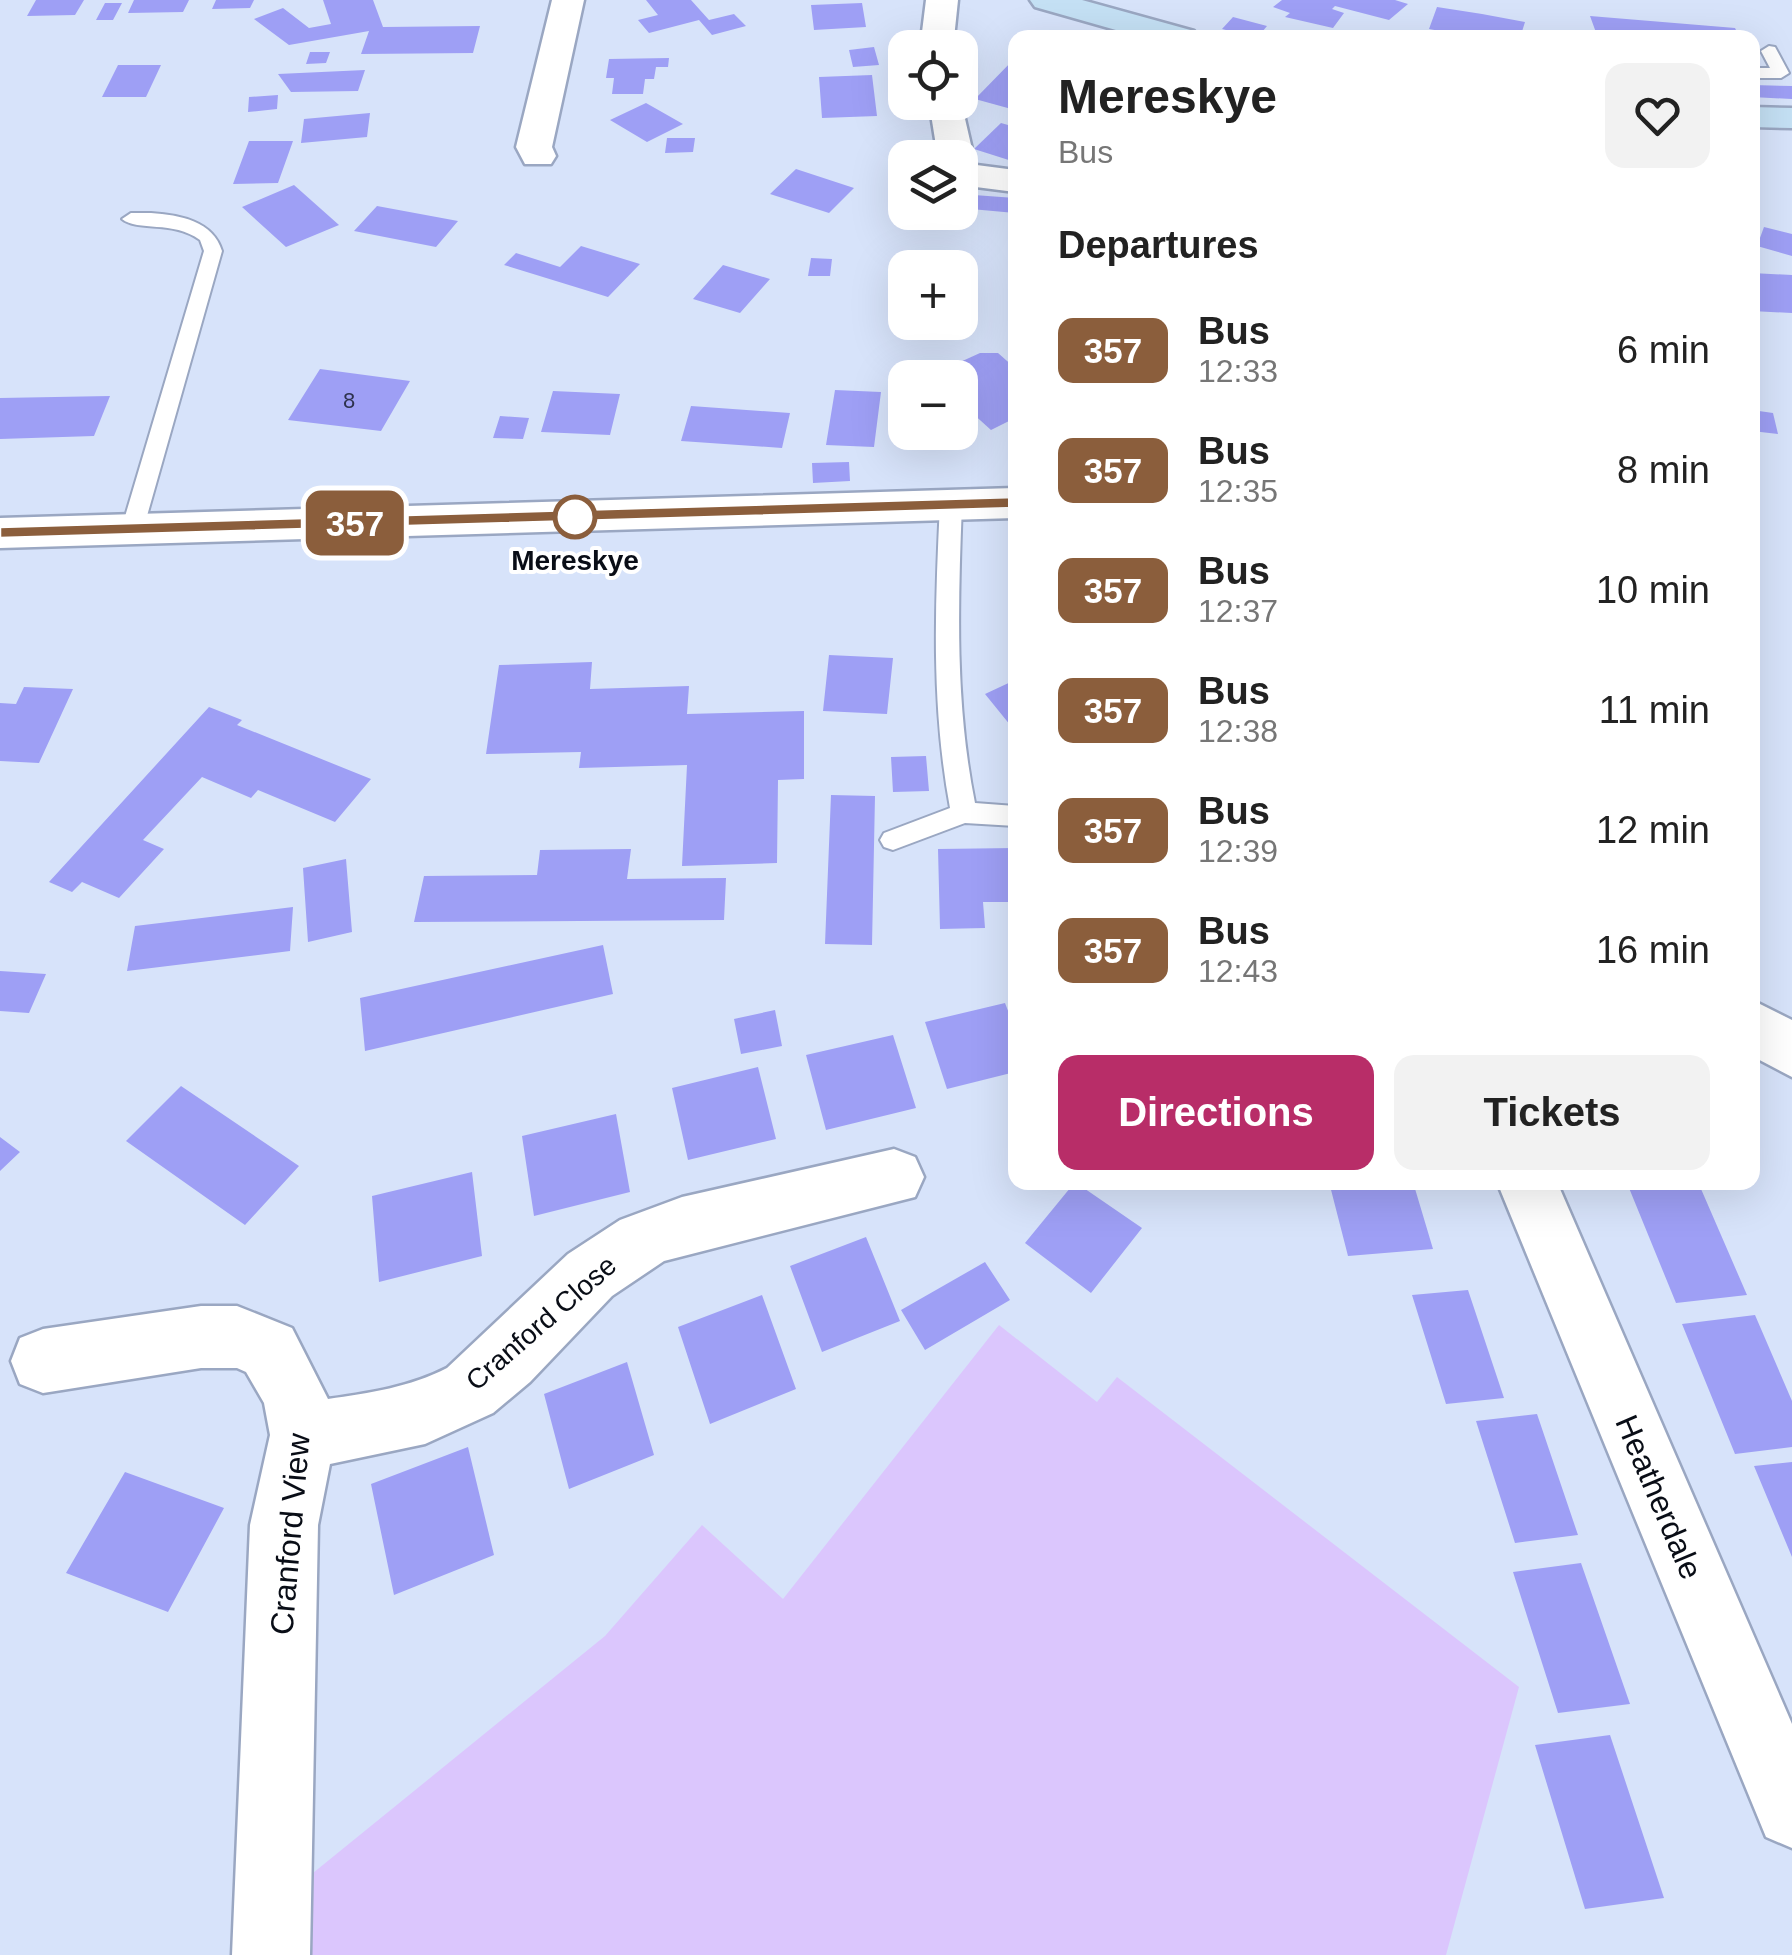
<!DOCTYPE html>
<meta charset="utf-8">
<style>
:root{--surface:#fff;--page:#f2f2f2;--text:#222;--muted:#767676;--accent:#b82d68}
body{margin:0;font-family:Helvetica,sans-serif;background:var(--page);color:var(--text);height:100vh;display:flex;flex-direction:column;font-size:38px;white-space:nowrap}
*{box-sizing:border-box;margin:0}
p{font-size:32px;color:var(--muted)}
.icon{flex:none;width:55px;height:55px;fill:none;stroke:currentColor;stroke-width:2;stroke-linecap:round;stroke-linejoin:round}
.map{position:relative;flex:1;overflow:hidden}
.side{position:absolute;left:1008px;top:30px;width:752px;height:1160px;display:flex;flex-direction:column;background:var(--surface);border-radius:20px;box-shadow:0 10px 40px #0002}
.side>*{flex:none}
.badge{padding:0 20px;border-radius:15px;font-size:35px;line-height:65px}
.fabs{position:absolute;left:888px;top:30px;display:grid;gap:20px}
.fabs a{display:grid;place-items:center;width:90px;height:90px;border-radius:20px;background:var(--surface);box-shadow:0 10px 40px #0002;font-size:50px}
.map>.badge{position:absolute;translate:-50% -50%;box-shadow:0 0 0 5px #fff}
h2{padding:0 50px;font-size:38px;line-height:90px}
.round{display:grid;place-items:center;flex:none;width:105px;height:105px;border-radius:20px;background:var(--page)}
.head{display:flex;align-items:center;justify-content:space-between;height:170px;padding:0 50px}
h1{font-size:48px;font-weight:700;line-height:75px}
.cta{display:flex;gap:20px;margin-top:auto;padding:20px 50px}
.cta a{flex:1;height:115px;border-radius:20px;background:var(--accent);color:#fff;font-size:40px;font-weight:700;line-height:115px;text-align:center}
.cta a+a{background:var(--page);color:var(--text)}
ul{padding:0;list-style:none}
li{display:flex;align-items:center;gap:30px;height:120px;padding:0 50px}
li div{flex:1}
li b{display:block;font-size:38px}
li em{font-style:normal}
li .badge{min-width:110px;font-weight:700;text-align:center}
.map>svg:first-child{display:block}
</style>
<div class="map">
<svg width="1792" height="1955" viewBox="0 0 1792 1955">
<rect width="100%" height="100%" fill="#d7e3fa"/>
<!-- green -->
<path fill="#dbc6fd" d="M999,1325L1097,1402L1117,1377L1519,1687L1446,1955H311L313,1873L605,1636L702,1525L783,1599Z"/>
<!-- building -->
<path fill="#9e9ff5" d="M36,0H84L75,15L27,16Z
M134,0H189L183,12L128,13Z
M216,0H254L250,8L212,9Z
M323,0H373L383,27L480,26L473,53L361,54L369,31L289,45L254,19L283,8L309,28L331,24Z
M646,0H691L709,20L734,14L746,26L712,35L699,20L649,33L638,20L658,15Z
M1282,0H1395L1408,4L1389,20L1335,6L1332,9L1344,13L1333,28L1285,17L1290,13L1273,7Z
M105,3H122L113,20H96Z
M862,3L866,27L814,30L811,5Z
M1437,7L1482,14L1525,22L1520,38L1472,37L1429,29Z
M1590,16L1735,28L1740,38H1598Z
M1233,17L1267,26L1257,38L1222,29Z
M874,47L879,65L853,67L849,50Z
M310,52H330L326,63L306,64Z
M669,58L668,67H656L654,79H645L643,94H612L614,78H606L609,59Z
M1015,58V110L975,99Z
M118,65H161L146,97H102Z
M365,70L358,91L291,92L278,74Z
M872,75L877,116L822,118L819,77Z
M1752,85L1792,86V99L1752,97Z
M278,95L277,109L248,112L249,97Z
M646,103L683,124L647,142L610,120Z
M370,113L367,137L301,143L304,119Z
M1001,123L1015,127V162L974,149Z
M667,138H695L693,152L665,153Z
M249,141H293L278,183L233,184Z
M796,169L854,188L829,213L770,194Z
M294,185L339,225L286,247L242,207Z
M960,194L1015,198V213L960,208Z
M377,206L458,221L436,247L354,231Z
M1764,227L1792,234V256L1757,246Z
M581,246L640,264L608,297L504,265L516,253L560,267Z
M811,258L832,259L830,276H808Z
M723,265L770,279L740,313L693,299Z
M1752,273L1792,275V313L1752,311Z
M980,353H998L1015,368V418L991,430L960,402V378H925Z
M320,369L410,381L381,431L288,420Z
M835,390L881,392L874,447L826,445Z
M553,391L620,394L610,435L541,432Z
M110,396L94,436L0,439V398Z
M691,406L790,413L782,448L681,441Z
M1752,410L1773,413L1778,434L1752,431Z
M500,416L529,418L523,439L493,438Z
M849,462L850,481L813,483L812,463Z
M829,655L893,658L887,714L823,711Z
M592,662L590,689L689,686L687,714L804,711V779L778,780L777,863L682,866L687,765L579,768L581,752L486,754L499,665Z
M1015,680V731L985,694Z
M24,687L73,689L39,763L0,761V703L16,704Z
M209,707L242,720L237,725L371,779L335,822L258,790L251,798L202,777L143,840L164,849L119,898L82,882L72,892L49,882Z
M926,756L929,791L893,792L891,757Z
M831,795L875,796L872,945L825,944Z
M1015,848V902H983L985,928L940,929L938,849Z
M631,849L627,879L726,878L724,920L414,922L424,876L537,875L540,850Z
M346,859L352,932L308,942L303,868Z
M293,907L290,951L127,971L135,926Z
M603,945L613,994L365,1051L360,998Z
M0,971L46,974L29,1013L0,1011Z
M1005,1003L1015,1029V1072L947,1089L925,1022Z
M775,1010L782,1046L741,1054L734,1019Z
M893,1035L916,1108L826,1130L806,1055Z
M758,1067L776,1139L688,1160L672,1088Z
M181,1086L299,1166L245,1225L126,1141Z
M616,1114L630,1192L534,1216L522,1136Z
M0,1137L20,1152L0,1171Z
M472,1172L482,1256L379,1282L372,1196Z
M1075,1182L1142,1228L1091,1293L1025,1243Z
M1329,1182H1413L1433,1249L1348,1256Z
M1675,1182H1698L1747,1295L1676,1303L1629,1188Z
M866,1237L900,1321L822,1352L790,1266Z
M985,1262L1010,1300L925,1350L901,1310Z
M1468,1290L1504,1398L1446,1404L1412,1295Z
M762,1295L796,1389L710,1424L678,1327Z
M1755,1315L1792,1401V1447L1735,1454L1682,1324Z
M627,1362L654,1455L569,1489L544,1394Z
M1537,1414L1578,1535L1515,1543L1476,1421Z
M468,1447L494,1555L394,1595L371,1484Z
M1792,1462V1557L1754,1466Z
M125,1472L224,1508L168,1612L66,1573Z
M1581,1563L1630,1704L1558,1713L1513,1572Z
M1610,1735L1664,1898L1585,1909L1535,1745Z"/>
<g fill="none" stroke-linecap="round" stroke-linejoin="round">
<defs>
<path id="lane" d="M1769,46L1775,47L1789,73L1781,78H1752V68H1770L1761,51Z
M151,213C180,215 213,221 222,251L143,530L132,538L121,530L204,251L200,240C173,220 138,232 122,219L131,213Z
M951,497L962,504C958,605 955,704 975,803L1015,806V826L965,823L893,850L884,847L880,840L884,833L950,808C931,706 935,606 940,504Z"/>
<path id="street" d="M552,0H584L552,147L556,156L551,164H525L516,147Z
M926,0H958L953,48H920Z
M960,97L974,158L969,164L1015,170V192L960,185V158H938L929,102H960Z
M1015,488V518L0,548V518Z
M1752,1000L1792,1020V1077L1752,1056Z
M894,1149L915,1157L924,1177L915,1197L664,1261L612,1296L530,1382L493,1413L425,1444L330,1464L318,1525L310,1955H232L250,1525L270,1435L264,1403L246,1372L237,1368H201L43,1393L20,1384L11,1361L20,1338L43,1329L201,1306H237L292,1328L328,1399C370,1393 410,1387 447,1368L568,1254L620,1220L682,1197Z
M1497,1182H1557L1792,1724V1848L1766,1837Z"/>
<path id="secondary" d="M1030,0H1082L1194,31L1198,38H1144L1035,7Z
M1752,107L1792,108V128L1752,127Z"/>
</defs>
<!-- lane casing -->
<use href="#lane" stroke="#9aa7c2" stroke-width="4"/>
<!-- street casing -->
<use href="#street" stroke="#9aa7c2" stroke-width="5"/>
<!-- secondary casing -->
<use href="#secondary" stroke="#9aa7c2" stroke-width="5"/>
<!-- lane -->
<use href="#lane" fill="#fff" fill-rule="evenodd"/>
<!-- street -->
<use href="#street" fill="#fff" fill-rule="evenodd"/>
<!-- secondary -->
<use href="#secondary" fill="#c4e0f4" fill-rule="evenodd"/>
</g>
<!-- line -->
<path fill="#8b5e3c" stroke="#fff" stroke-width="2.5" d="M1015,497L1023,503L1015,508L0,538V527Z"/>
<!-- markers -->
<circle fill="#fff" stroke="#8b5e3c" stroke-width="5" cx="575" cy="517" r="20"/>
<g text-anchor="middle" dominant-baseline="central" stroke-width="8" stroke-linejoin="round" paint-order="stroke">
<!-- number labels -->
<g font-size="22" fill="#2e324e">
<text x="349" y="400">8</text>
</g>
<!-- stop labels -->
<g font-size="28" font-weight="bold" fill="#090d16" stroke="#fff">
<text x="575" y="560">Mereskye</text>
</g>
<!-- street labels -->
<g font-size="28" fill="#090d16" stroke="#fff">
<text transform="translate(541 1323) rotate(-41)">Cranford Close</text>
</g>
<!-- near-street labels -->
<g font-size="32" fill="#090d16" stroke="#fff">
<text transform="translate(1659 1497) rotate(67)">Heatherdale</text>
<text transform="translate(290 1534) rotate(-85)">Cranford View</text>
</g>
</g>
</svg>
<div class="fabs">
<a><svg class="icon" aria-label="locate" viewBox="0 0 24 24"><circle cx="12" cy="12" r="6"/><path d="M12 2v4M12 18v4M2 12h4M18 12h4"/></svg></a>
<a><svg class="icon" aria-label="layers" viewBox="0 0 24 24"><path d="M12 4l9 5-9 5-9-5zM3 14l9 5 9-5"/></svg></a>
<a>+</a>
<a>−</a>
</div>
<b class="badge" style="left:355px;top:523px;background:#8b5e3c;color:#fff">357</b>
<section class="side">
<div class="head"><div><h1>Mereskye</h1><p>Bus</p></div><a class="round"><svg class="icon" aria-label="heart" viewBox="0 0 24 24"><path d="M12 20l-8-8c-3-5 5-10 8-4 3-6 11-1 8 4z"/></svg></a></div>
<h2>Departures</h2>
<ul>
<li><span class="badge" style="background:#8b5e3c;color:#fff">357</span><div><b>Bus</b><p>12:33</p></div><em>6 min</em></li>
<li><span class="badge" style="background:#8b5e3c;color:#fff">357</span><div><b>Bus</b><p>12:35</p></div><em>8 min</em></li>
<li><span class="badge" style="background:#8b5e3c;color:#fff">357</span><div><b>Bus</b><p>12:37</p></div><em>10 min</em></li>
<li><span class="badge" style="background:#8b5e3c;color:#fff">357</span><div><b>Bus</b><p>12:38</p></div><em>11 min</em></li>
<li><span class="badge" style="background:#8b5e3c;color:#fff">357</span><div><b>Bus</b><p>12:39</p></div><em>12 min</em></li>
<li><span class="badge" style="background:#8b5e3c;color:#fff">357</span><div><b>Bus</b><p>12:43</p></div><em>16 min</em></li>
</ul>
<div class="cta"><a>Directions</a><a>Tickets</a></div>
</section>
</div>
